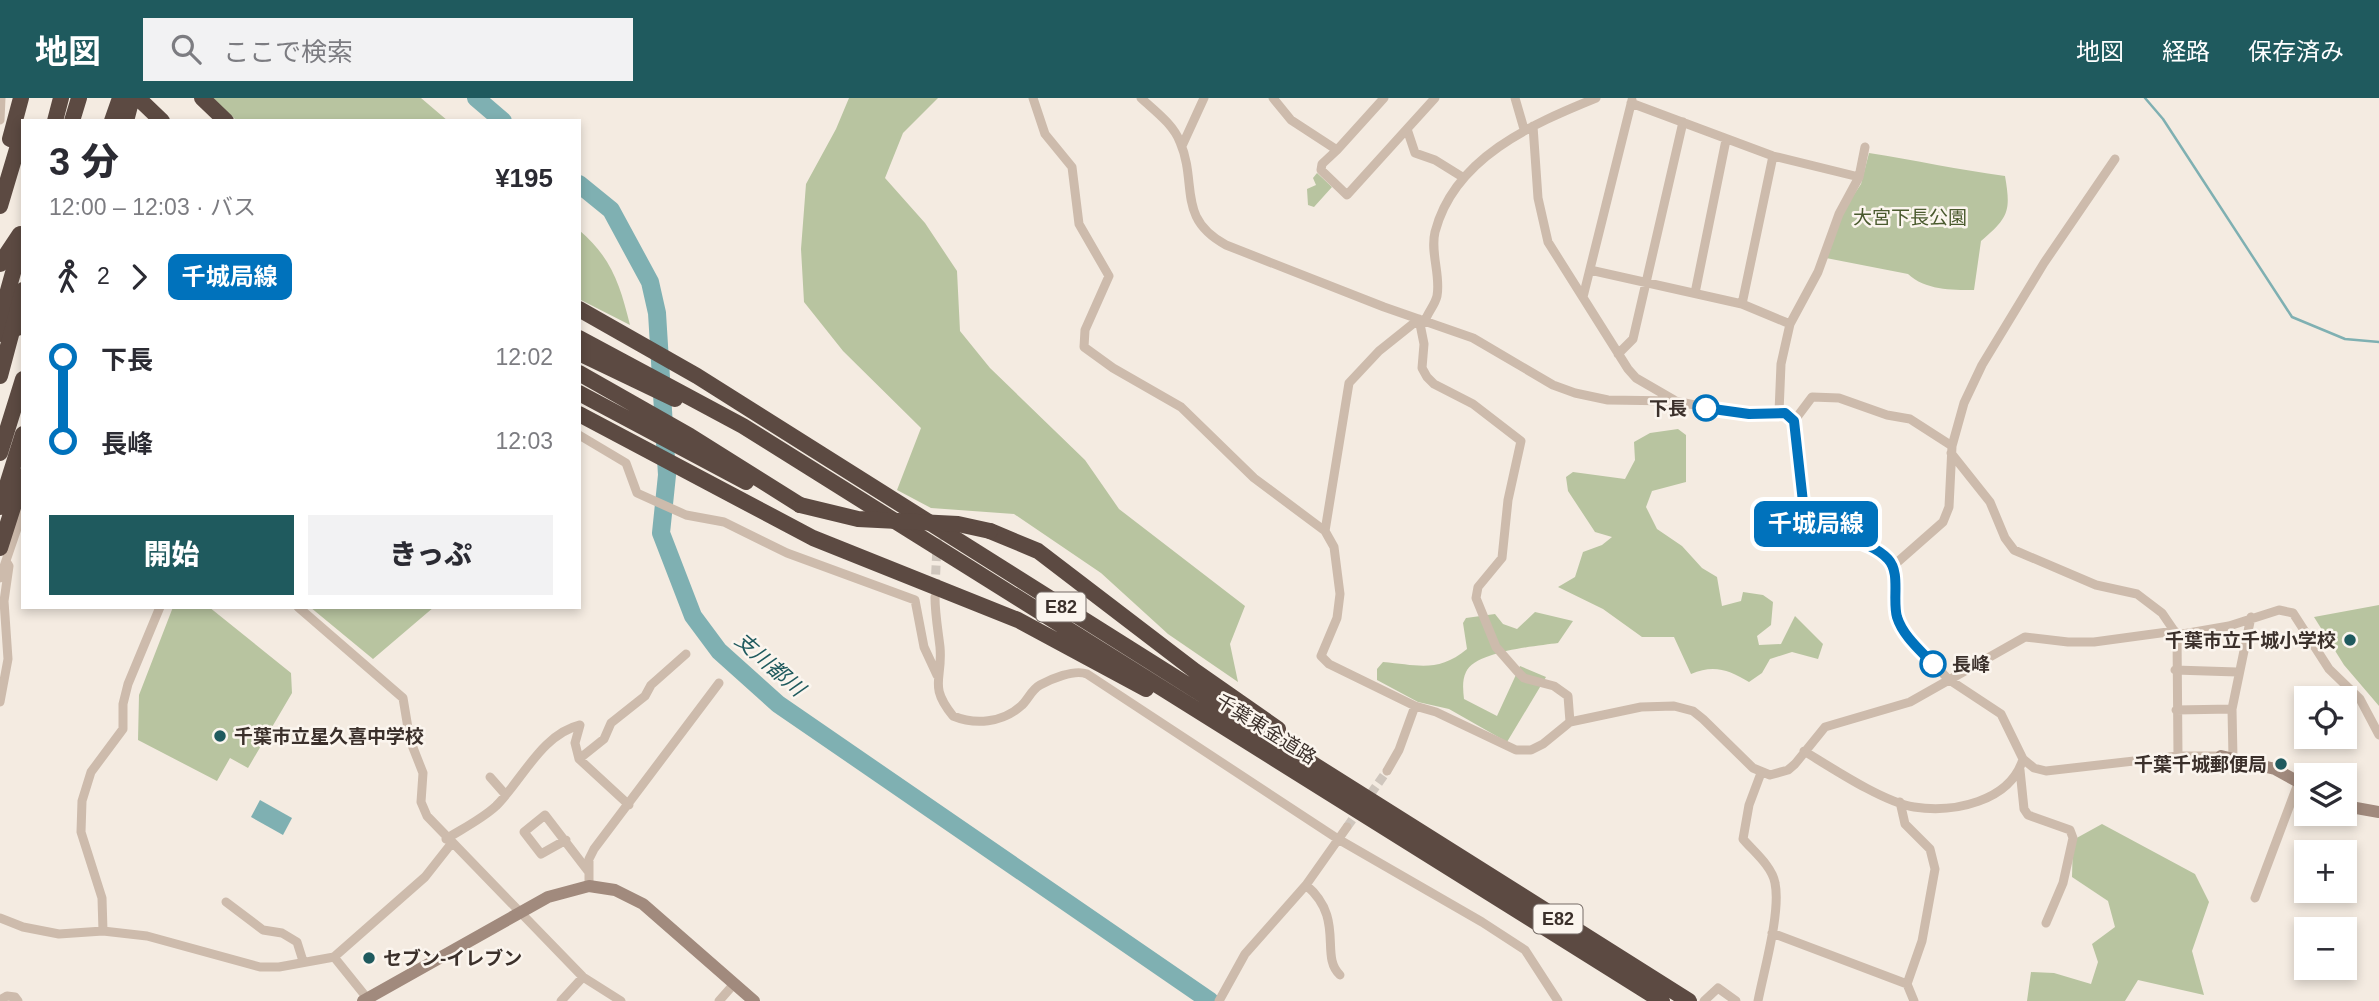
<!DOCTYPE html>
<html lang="ja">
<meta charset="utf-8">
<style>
:root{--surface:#fff;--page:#f2f2f3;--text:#2b2b33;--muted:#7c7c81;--accent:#1f5a5e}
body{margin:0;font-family:Arial,"Noto Sans JP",sans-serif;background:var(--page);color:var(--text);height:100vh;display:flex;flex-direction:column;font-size:26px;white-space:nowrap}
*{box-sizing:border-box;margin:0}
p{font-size:23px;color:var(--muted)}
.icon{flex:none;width:38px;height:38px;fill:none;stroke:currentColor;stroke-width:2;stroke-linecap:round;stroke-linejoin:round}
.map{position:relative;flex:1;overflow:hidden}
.drawer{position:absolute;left:21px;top:21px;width:560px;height:490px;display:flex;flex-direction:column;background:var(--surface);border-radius:0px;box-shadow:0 4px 10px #0003}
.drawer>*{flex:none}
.badge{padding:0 14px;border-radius:10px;font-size:24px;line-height:46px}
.fabs{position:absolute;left:2294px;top:588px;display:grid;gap:14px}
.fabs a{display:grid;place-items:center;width:63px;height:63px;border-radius:0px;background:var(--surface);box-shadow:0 4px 10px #0003;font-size:35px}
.map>.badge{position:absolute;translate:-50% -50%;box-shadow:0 0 0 4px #fff}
.legs{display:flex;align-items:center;gap:10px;height:77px;padding:0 28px;font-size:23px}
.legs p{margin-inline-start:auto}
.overview{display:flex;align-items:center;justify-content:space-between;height:119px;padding:0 28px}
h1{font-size:38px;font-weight:800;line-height:52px}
.button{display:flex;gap:14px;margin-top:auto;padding:14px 28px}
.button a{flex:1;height:80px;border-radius:0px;background:var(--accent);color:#fff;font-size:28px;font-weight:800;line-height:80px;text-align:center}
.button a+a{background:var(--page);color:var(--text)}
ul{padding:0 28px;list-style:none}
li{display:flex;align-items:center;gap:24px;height:84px;font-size:26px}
li i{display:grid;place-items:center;width:10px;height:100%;margin:0 9px;background:currentColor}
li i::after{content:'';width:18px;height:18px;margin:-9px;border:5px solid;border-radius:50%;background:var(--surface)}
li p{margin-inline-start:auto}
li:first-child i{background:linear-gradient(#0000 50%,currentColor 0)}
li:last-child i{background:linear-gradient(currentColor 50%,#0000 0)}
header{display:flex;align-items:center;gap:42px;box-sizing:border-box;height:98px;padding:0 35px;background:var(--accent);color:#fff}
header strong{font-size:33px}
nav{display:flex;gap:38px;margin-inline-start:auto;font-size:24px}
.search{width:490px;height:63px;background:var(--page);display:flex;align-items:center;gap:18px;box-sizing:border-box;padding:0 24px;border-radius:0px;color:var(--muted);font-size:26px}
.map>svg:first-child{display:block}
</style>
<header>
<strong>地図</strong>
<div class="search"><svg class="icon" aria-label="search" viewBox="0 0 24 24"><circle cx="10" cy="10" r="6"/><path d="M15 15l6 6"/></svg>ここで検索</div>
<nav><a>地図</a><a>経路</a><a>保存済み</a></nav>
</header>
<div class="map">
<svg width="2379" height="903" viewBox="0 0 2379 903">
<rect width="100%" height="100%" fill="#f4ebe1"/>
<!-- green -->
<path fill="#b8c4a0" d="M213,0H421L448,23H237Z
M849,0H938L903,35L885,80L925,125L957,173L960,233L990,270L1085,362L1119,411L1245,508L1230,546L1238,584L1168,536L1101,475L1014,416L931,410L897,392L921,330L843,253L804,204L801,151L806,86L836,31Z
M1869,55C1915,62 1959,72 2005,78C2011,113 2009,119 1981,143L1974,192C1951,192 1925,192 1908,176L1826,160L1839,119L1861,86Z
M1317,75L1332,89L1314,109L1308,107L1307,91L1316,87L1313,80Z
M579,132C612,160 620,187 630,227L579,201Z
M1678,331L1686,337V384L1652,393L1646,409L1657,431L1682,448L1702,470L1717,479L1722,508L1741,503L1743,494L1763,497L1773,504L1771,527L1757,538L1759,547L1781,546L1795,518L1823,546L1818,561L1792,554L1770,561L1762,575L1749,584C1729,572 1714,566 1691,576L1674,539H1642L1603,511L1558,489L1575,479L1583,454L1602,447L1612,439L1595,434L1568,393L1566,379L1573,374L1625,381L1635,362L1634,344L1650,335Z
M2379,507V608L2344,567L2314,519Z
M173,509H209L291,575L292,595L248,670L230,660L217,683L138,642L139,597Z
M310,509H434L373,561Z
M1535,514L1573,523L1558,545C1537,548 1476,553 1466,574C1462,582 1463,592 1464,601L1497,618L1520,568L1546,579L1507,644L1449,611L1418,604L1377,582V571L1383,564C1418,567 1438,575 1467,551L1463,525L1466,520L1495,516L1503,526L1517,531Z
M2102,726L2195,776L2209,804L2192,853L2204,897L2138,882L2125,903H2027L2031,874L2054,875L2091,886L2098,864L2092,846L2115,829L2108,803L2072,779L2073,742Z"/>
<!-- water -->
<path fill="#7fb0b2" d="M260,702L292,720L283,737L251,719Z"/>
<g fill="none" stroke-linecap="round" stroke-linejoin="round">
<!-- stream -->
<path stroke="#7fb0b2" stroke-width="2.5" d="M2145,0L2163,21L2292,219L2345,241L2379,244"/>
<!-- river -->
<path stroke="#7fb0b2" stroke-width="18" d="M476,0L503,23
M579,86L611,112L650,184L657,215L667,377L661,435L693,518L719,553L778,606L1210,903"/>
<!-- street-tunnel -->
<path stroke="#cfc6bd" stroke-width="9" stroke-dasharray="9 4.5" stroke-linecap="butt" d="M935,490L938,427
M1347,729L1387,673"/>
<!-- street -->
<path stroke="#cdbbac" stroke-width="9" d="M1033,0L1045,36L1072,69L1079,126L1109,178L1085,232L1084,249L1113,270L1181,309L1254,380L1325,433L1334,449L1340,496L1337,520L1321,558L1329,566L1415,608L1436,614L1516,652H1531L1543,646L1570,624L1641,609L1674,608L1693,613L1703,621L1753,670L1770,677L1788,672L1795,666L1825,629L1910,604L2025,539L2068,544H2094L2175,533
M1141,0C1155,13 1173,26 1180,44C1198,86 1176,120 1226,147L1384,209L1473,240L1553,287L1575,295L1608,302L1675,303L1724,313L1785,315L1796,328L1801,399L1809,420L1824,431L1878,454L1891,464L1895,476V509L1904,533L1948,581L2001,616L2023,661L2034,670L2046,673L2178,658H2221
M1273,0L1291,22L1337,52L1384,0
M1515,0L1524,31
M1631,5L1773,58L1859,79
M0,22L1,0
M1533,28L1538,100L1548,144L1628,271L1636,280L1674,302
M1407,31L1415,55L1435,62L1464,80
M1182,48L1204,0
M1337,52L1322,66L1321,72L1347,97L1435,0
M1590,172L1742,206L1790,226
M1695,195L1726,42
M1583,199L1632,2
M1742,206L1773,58
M1425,223C1428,214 1435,207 1437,198C1441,177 1430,155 1435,134C1454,60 1532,26 1596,0
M1618,256L1633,241L1683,24
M1779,314L1781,266L1790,226L1818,174L1839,116L1859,79L1865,49
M1794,323L1812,299L1839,300L1887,317L1910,321L1952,348
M579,337L626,365L637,395L686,417L724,424L787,455L915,502L924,549L937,577
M1951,355L1990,404L2005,440L2014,452L2096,487L2137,496L2162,515L2177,537L2178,658
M1325,433L1349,285L1379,253L1419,221L1424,246L1422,270L1427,279L1434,286L1473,306L1521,343L1508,402L1502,460L1478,489L1476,500L1496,549L1517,573L1524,580L1554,588L1568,598L1570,624
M1893,468L1943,424L1949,409L1952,348L1964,305L1982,267L2044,165L2115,61
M0,480L23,413
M935,499C935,516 938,532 940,549C943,582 928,587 953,618C975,627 1002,625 1021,608C1028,602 1031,592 1040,587C1051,581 1074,571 1087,576L1338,741L1482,824L1525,852L1558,903
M298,509L403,600L410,642L423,675L421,704L427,718L583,879L621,903
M2177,537L2229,528L2279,512L2293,515L2329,571L2360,601L2379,637
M2175,572L2237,574
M0,604L8,561L4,503L9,468L6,463
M2176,612L2232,611
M1804,653C1832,670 1883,704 1914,709C1953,715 2010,704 2023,661
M2233,660L2232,611L2251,519
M579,661L604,641L611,625L645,598L651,587L686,556
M2020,672L2024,711L2028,717L2070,732L2073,740L2063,785L2046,825
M1387,673L1399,652L1415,608
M490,679L505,696
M1900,704L1905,726L1930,751L1935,771L1922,843L1907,886L1914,903
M446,741C462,731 482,721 496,708C522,682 542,636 580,627L575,645L579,661L629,707
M566,742L541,756L524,734L545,717L588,773
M1306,787C1346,821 1319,858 1340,877
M589,788V761L594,751L719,585
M2255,800L2299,683
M226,804L263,832L282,835L297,844L303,863
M0,820L23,829L59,836L103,833L147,838L260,869H279L334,859L425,779L451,746
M103,833L102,800L81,734L82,703L91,674L123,631V606L128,586L160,509
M1772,835L1907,886
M334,859L367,900
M0,902L7,898L15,899L18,903
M561,903L583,879
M719,903L734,886
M1219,903L1245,856L1306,787L1347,729
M1704,903L1718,890L1736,903
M1758,903C1764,872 1781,814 1775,785C1772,768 1753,753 1743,741L1749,707L1761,675"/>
<!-- secondary -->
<path stroke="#a18a7d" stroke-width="12" d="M2221,658L2275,671L2306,688
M2345,708L2379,714
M363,903L548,799L589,788L615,792L643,806L754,903"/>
<!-- highway -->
<path stroke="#5c4a42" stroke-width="16" d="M138,0L162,23
M202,0L226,23
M55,23L61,0
M72,23L79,0
M112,23L120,0
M126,23L132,0
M10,41L21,0
M0,108L23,31
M0,166L20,136
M579,211L697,278L1689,903
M0,221L23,139
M0,236L23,228
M579,240L743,328L1662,903
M579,255L675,301
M579,275L690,338L800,407
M579,295L746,384
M579,316L813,440L1018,522L1146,591
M0,355L23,281
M0,409L23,336
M990,433L1038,453L1195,573L1278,631
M0,450L23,378"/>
<!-- highway-bridge -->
<path stroke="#5c4a42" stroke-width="16" d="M0,278L23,192
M800,407L858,421L958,426L990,433"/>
</g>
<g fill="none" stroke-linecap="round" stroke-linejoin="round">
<defs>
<path id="line-1" d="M1706,310L1749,316L1785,315L1794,323L1804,413C1823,442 1865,437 1888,461C1901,475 1892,501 1897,519C1903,538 1920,552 1933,566"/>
</defs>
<!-- line-1 casing -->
<use href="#line-1" stroke="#fff" stroke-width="16"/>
<!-- line-1 -->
<use href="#line-1" stroke="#0072bc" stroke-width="10"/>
</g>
<!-- markers -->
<g fill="#fff" stroke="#0072bc" stroke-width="3.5">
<circle cx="1706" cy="310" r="12"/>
<circle cx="1933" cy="566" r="12"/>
</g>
<g fill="#1f5a5e" stroke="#fbf5ee" stroke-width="2.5">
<circle cx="2350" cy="542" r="7"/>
<circle cx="220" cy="638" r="7"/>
<circle cx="2281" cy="666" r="7"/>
<circle cx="369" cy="860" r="7"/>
</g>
<g text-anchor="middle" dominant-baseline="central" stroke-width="5" stroke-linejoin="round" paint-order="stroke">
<!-- shield labels -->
<g fill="#fbf5ee" stroke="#756b66" stroke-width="2">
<rect x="1036.5" y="494.5" width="49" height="29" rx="5"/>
<rect x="1533.5" y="806.5" width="49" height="29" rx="5"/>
</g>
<g font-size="18" font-weight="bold" fill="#3b302b">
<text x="1061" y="509">E82</text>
<text x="1558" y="821">E82</text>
</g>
<!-- park labels -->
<g font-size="19" fill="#4a5a2e" stroke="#fbf5ee">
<text x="1910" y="119">大宮下長公園</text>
</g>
<!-- stop labels -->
<g font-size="19" font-weight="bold" fill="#3b302b" stroke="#fbf5ee" text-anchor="end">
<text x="1687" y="310">下長</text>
<text x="1952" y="566" text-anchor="start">長峰</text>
</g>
<!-- poi labels -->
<g font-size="19" font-weight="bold" fill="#3b302b" stroke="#fbf5ee" text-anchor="end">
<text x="2336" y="542">千葉市立千城小学校</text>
<text x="234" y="638" text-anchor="start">千葉市立星久喜中学校</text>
<text x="2267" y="666">千葉千城郵便局</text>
<text x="383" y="860" text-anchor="start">セブン-イレブン</text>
</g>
<!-- street labels -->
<g font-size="19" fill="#3b302b" stroke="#fbf5ee">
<text transform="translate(1266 631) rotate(32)">千葉東金道路</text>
</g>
<!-- water labels -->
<g font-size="21" font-style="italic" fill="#1f5a5e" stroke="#fbf5ee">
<text transform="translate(770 566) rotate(41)">支川都川</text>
</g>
</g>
</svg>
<div class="fabs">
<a><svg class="icon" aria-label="locate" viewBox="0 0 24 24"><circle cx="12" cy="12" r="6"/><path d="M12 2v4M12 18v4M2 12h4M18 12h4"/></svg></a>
<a><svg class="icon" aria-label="layers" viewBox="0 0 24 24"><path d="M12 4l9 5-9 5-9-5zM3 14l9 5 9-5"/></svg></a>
<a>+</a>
<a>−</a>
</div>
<b class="badge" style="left:1816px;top:426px;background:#0072bc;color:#fff">千城局線</b>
<section class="drawer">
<div class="overview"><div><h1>3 分</h1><p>12:00 – 12:03 · バス</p></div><b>¥195</b></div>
<div class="legs"><svg class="icon" aria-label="walk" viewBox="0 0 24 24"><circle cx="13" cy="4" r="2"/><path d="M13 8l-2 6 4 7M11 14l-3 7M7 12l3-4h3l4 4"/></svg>2<svg class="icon" aria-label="forward" viewBox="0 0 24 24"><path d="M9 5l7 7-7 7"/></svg><b class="badge" style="background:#0072bc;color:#fff">千城局線</b></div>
<ul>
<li><i style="color:#0072bc"></i><b>下長</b><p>12:02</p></li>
<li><i style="color:#0072bc"></i><b>長峰</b><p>12:03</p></li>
</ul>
<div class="button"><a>開始</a><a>きっぷ</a></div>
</section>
</div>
